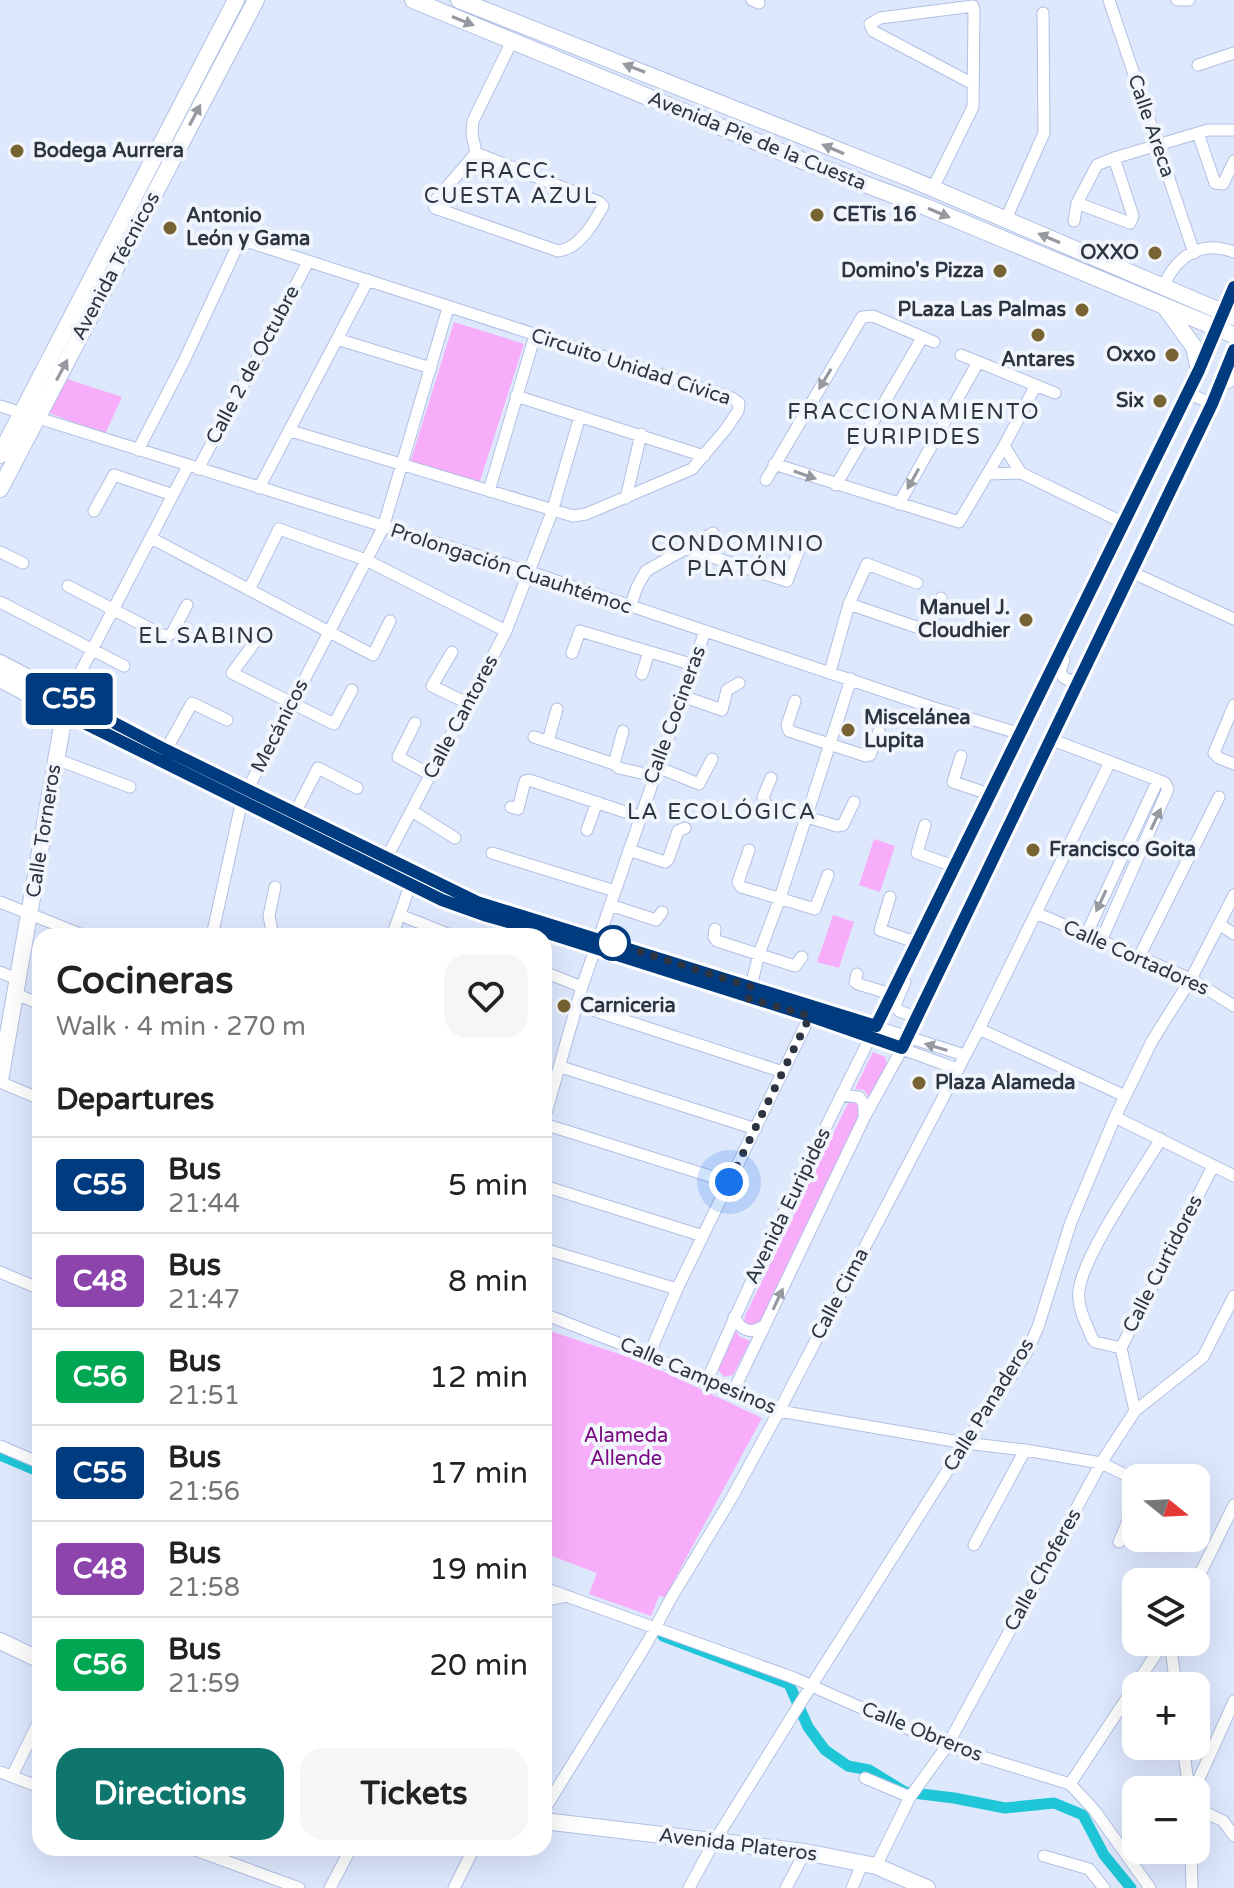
<!DOCTYPE html>
<meta charset="utf-8">
<style>
:root{--surface:#fff;--page:#f6f6f6;--text:#222;--muted:#767676;--line:#e0e0e0;--accent:#0f766e}
body{margin:0;font-family:"Varela Round",sans-serif;background:var(--page);color:var(--text);height:100vh;display:flex;flex-direction:column;font-size:30px;white-space:nowrap}
*{box-sizing:border-box;margin:0}
p{font-size:26px;color:var(--muted)}
.icon{flex:none;width:44px;height:44px;fill:none;stroke:currentColor;stroke-width:2;stroke-linecap:round;stroke-linejoin:round}
.map{position:relative;flex:1;overflow:hidden}
.sheet{position:absolute;left:32px;top:928px;width:520px;height:928px;display:flex;flex-direction:column;background:var(--surface);border-radius:24px;box-shadow:0 8px 32px #0002}
.sheet>*{flex:none}
.badge{padding:0 16px;border-radius:6px;font-size:28px;line-height:52px}
.needle{width:52px;rotate:108deg}
.buttons{position:absolute;left:1122px;top:1464px;display:grid;gap:16px}
.buttons a{display:grid;place-items:center;width:88px;height:88px;border-radius:16px;background:var(--surface);box-shadow:0 8px 32px #0002;font-size:40px}
.you{position:absolute;width:40px;height:40px;margin:-20px;border:6px solid #fff;border-radius:50%;background:#1a73e8;box-shadow:0 0 0 12px #1a73e833}
.map>.badge{position:absolute;translate:-50% -50%;box-shadow:0 0 0 4px #fff}
h2{padding:0 24px;font-size:30px;line-height:72px}
.round{display:grid;place-items:center;flex:none;width:84px;height:84px;border-radius:24px;background:var(--page)}
.overview{display:flex;align-items:center;justify-content:space-between;height:136px;padding:0 24px}
h1{font-size:38px;font-weight:700;line-height:60px}
.cta{display:flex;gap:16px;margin-top:auto;padding:16px 24px}
.cta a{flex:1;height:92px;border-radius:24px;background:var(--accent);color:#fff;font-size:32px;font-weight:700;line-height:92px;text-align:center}
.cta a+a{background:var(--page);color:var(--text)}
ul{padding:0;list-style:none}
li{display:flex;align-items:center;gap:24px;height:96px;padding:0 24px;border-top:2px solid var(--line)}
li div{flex:1}
li b{display:block;font-size:30px}
li em{font-style:normal}
li .badge{min-width:88px;font-weight:700;text-align:center}
.map>svg:first-child{display:block}
</style>
<div class="map">
<svg width="1234" height="1888" viewBox="0 0 1234 1888">
<rect width="100%" height="100%" fill="#dee8fd"/>
<!-- green -->
<path fill="#f8adfa" d="M454,322L524,344L479,484L410,463Z
M61,377L122,397L105,434L44,411Z
M874,839L895,846L880,892L859,885Z
M833,915L854,922L839,968L817,962Z
M873,1052L885,1057L887,1064L870,1099L864,1090L855,1089Z
M849,1101H857L861,1108L859,1119L760,1321L755,1327L748,1328L744,1322L745,1316Z
M544,1329L643,1362L762,1418L665,1597L659,1596L651,1616L589,1594L597,1573L544,1553Z
M736,1331L740,1337L750,1341L733,1375L724,1377L718,1369Z"/>
<g fill="none" stroke-linecap="round" stroke-linejoin="round">
<!-- canal -->
<path stroke="#1ec6d7" stroke-width="11" d="M0,1455L40,1472
M663,1636L789,1684L808,1727L825,1750L848,1766L869,1770L905,1792L954,1798L1005,1808L1054,1803L1083,1815L1104,1855L1131,1888"/>
<defs>
<path id="street" d="M752,0L759,3
M1109,0L1194,253
M1177,0H1189
M1198,65L1234,53
M1198,133L1215,183L1223,184L1234,161
M476,153L599,202L603,206C594,223 579,249 558,251L435,208L434,202Z
M476,153L472,134L473,121L512,41
M933,188L973,107L974,11L973,6L880,18L870,24L873,31L973,84
M1077,203L1130,223L1133,216L1114,158
M1006,219L1044,133L1043,13
M1074,221L1077,203L1097,165L1114,158L1208,130H1234
M1163,287C1176,257 1200,239 1234,252
M337,339L431,368
M961,355L1055,393
M1188,393L1212,404
M516,396L704,456
M0,406L530,572L934,708L1021,734
M1004,446L1021,473
M138,450L183,363L236,249L242,242L252,243L732,398L739,403L738,411L726,429L692,469L586,514L573,516L291,431
M774,464L959,522L1004,446L1036,385
M188,466L67,698L166,750L477,902L601,938L964,1055
M198,469L308,262
M988,474L1021,473L1124,523
M766,480L862,317L873,316L934,342
M836,485L922,338
M259,488L368,280
M489,491L535,335
M626,498L641,434
M899,504L978,362
M94,511L114,475L173,495
M151,538L373,655L390,621
M687,549L787,581L802,542
M0,552L23,563
M1131,572L1234,619
M68,586L166,637L172,633L187,605
M249,590L279,529L366,560L506,631
M0,602L124,666
M849,604L928,631L941,598
M630,607L637,587L646,571L713,533
M255,642L232,673L334,724L352,690
M452,652L432,686L467,703
M572,653L580,631L694,665
M1064,660L1060,671L1063,677L1070,681L1079,677
M830,672L849,604L867,564L917,583
M642,674L649,652
M682,696L722,710L727,690L739,683
M795,701L787,725L789,731L866,756L870,755L879,731
M1234,705L1214,753L1219,758L1234,764
M64,713L442,900C480,914 519,923 558,936C692,979 826,1020 957,1069
M415,723L398,757L429,774
M534,737L614,764L619,768L654,776
M1050,739L1158,780L1165,783L1168,789L1101,941
M548,741L557,709
M166,750L192,703L227,720
M961,756L953,782L992,795
M56,759L130,787
M614,764L623,731
M657,767L699,784L712,759
M771,778L763,797L766,805L837,826L843,825L854,802
M511,807L518,809L525,781L529,780L640,817
M412,811L455,838
M295,813L318,768L357,788
M925,825L917,853L956,867
M587,830L597,802
M629,850L665,862L668,860L678,831L685,828
M749,850L738,882L741,887L815,909L828,875
M492,853L615,891
M386,859L506,631L552,512L580,416
M890,897L880,930L918,943
M0,902L85,936
M610,905L656,920L662,912
M1036,913L1191,979L1234,1006
M400,915L453,936
M1219,924L1234,934
M715,929L714,937L717,941L795,966L802,957
M1086,935L1158,780
M212,936L242,800L383,528L448,308
M273,936L269,916L275,887
M392,936L410,886
M1139,957L1219,797
M0,972L19,980
M544,972L582,987
M857,974L855,982L858,984L891,994
M905,982L895,1005L899,1011L913,1016L918,1013
M16,994L40,1004
M749,994L759,954L780,898L851,679
M577,1005L783,1072
M979,1029L1125,1096
M561,1067L756,1129
M0,1082L40,1099
M841,1095L859,1097L864,1104V1115
M1115,1117L1234,1176
M544,1120L582,987L705,631
M544,1124L729,1182
M544,1186L703,1236
M544,1249L677,1289
M0,1272L40,1289
M544,1314L649,1355L706,1383L779,1411L965,1443L1025,1450L1101,1463L1136,1480
M734,1317C742,1332 752,1334 765,1325
M1121,1348L1095,1342L1092,1338C1086,1323 1077,1307 1079,1291C1082,1257 1141,1172 1161,1139
M649,1355L677,1289L810,1016
M706,1383C775,1223 855,1069 932,914C1022,733 1110,551 1199,370L1217,328
M732,1394L865,1116L908,1038L1212,404L1234,350
M1135,1411L1121,1348L1213,1166
M0,1446L40,1463
M1119,1542L1136,1502
M974,1545L1025,1450
M1196,1582L1234,1505
M544,1588L794,1678L947,1746L1070,1784L1095,1811L1150,1888
M544,1601L567,1596
M1170,1642L1176,1686
M1183,1746L1189,1790
M0,1772L40,1787
M12,1776L40,1719
M865,1778L910,1797
M1070,1784L1164,1642
M1194,1790L1234,1701
M1196,1808L1223,1821L1234,1836
M544,1810L647,1643L670,1600L731,1499L779,1411L979,1029L1110,762
M190,1848L299,1888
M1191,1850L1192,1888
M1044,1856L1089,1869L1104,1888
M876,1866L910,1797L947,1746L1101,1463L1135,1411L1203,1357L1234,1296
M330,1888L351,1848
M454,1888L474,1848
M689,1888L714,1842L796,1710L965,1443L1026,1354L1038,1327L1071,1222L1115,1117L1152,1041L1191,979L1234,895
M786,1888L805,1852
M852,1888L863,1862"/>
<path id="secondary" d="M413,0L798,159L926,207L1234,335
M459,0L906,177L1234,317
M1165,307L1194,347L1199,370
M1219,322L1234,287
M1220,384L1234,376
M0,455L236,0
M0,489L256,0
M0,663L67,698L0,1080
M0,679L64,713
M0,1641L40,1660
M544,1821L805,1852L876,1866L927,1888"/>
</defs>
<!-- street casing -->
<use href="#street" stroke="#b0c0e3" stroke-width="13"/>
<!-- secondary casing -->
<use href="#secondary" stroke="#b0c0e3" stroke-width="18"/>
<!-- street -->
<use href="#street" stroke="#fff" stroke-width="11"/>
<!-- secondary -->
<use href="#secondary" stroke="#fff" stroke-width="16"/>
</g>
<!-- one-way arrows -->
<defs><path id="oneway-solid" d="M-6-.8H1V-3.2L6.5 0L1 3.2V.8H-6Z" transform="scale(2)"/></defs>
<g fill="#969aa0">
<use href="#oneway-solid" transform="translate(463 21) rotate(22)"/>
<use href="#oneway-solid" transform="translate(634 68) rotate(-159)"/>
<use href="#oneway-solid" transform="translate(195 115) rotate(-62)"/>
<use href="#oneway-solid" transform="translate(833 149) rotate(-157)"/>
<use href="#oneway-solid" transform="translate(939 213) rotate(23)"/>
<use href="#oneway-solid" transform="translate(1049 238) rotate(-157)"/>
<use href="#oneway-solid" transform="translate(62 370) rotate(-62)"/>
<use href="#oneway-solid" transform="translate(825 379) rotate(121)"/>
<use href="#oneway-solid" transform="translate(805 475) rotate(19)"/>
<use href="#oneway-solid" transform="translate(913 479) rotate(119)"/>
<use href="#oneway-solid" transform="translate(1156 819) rotate(-65)"/>
<use href="#oneway-solid" transform="translate(1101 901) rotate(115)"/>
<use href="#oneway-solid" transform="translate(936 1047) rotate(-163)"/>
<use href="#oneway-solid" transform="translate(778 1299) rotate(-65)"/>
</g>
<g fill="none" stroke-linecap="round" stroke-linejoin="round">
<defs>
<path id="line" d="M1234,287L1199,370L876,1026L477,902L166,750L67,698L64,713L442,900L487,916L554,935L810,1016L902,1048L1212,404L1234,350"/>
</defs>
<!-- line casing -->
<use href="#line" stroke="#fff" stroke-width="18"/>
<!-- line -->
<use href="#line" stroke="#003b80" stroke-width="12"/>
<!-- walk -->
<path stroke="#2d3442" stroke-width="8" stroke-dasharray="0 14.4" d="M613,943L751,987L747,998L810,1016L729,1182"/>
</g>
<!-- markers -->
<g fill="#786332" stroke="#f1f5fc" stroke-width="3">
<circle cx="17" cy="151" r="8"/>
<circle cx="817" cy="215" r="8"/>
<circle cx="170" cy="228" r="8"/>
<circle cx="1155" cy="253" r="8"/>
<circle cx="1000" cy="271" r="8"/>
<circle cx="1082" cy="310" r="8"/>
<circle cx="1038" cy="335" r="8"/>
<circle cx="1172" cy="355" r="8"/>
<circle cx="1160" cy="401" r="8"/>
<circle cx="1026" cy="620" r="8"/>
<circle cx="848" cy="730" r="8"/>
<circle cx="1033" cy="850" r="8"/>
<circle cx="564" cy="1006" r="8"/>
<circle cx="919" cy="1083" r="8"/>
</g>
<circle fill="#fff" stroke="#003b80" stroke-width="4" cx="613" cy="943" r="16"/>
<g text-anchor="middle" dominant-baseline="central" stroke-width="8" stroke-linejoin="round" paint-order="stroke">
<!-- street labels -->
<g font-size="20" fill="#2d3442" stroke="#f1f5fc">
<text transform="translate(1151 126) rotate(71)">Calle Areca</text>
<text transform="translate(757 141) rotate(22)">Avenida Pie de la Cuesta</text>
<text transform="translate(116 266) rotate(-62)">Avenida Técnicos</text>
<text transform="translate(253 365) rotate(-62)">Calle 2 de Octubre</text>
<text transform="translate(631 367) rotate(18)">Circuito Unidad Cívica</text>
<text transform="translate(511 569) rotate(18)">Prolongación Cuauhtémoc</text>
<text transform="translate(675 715) rotate(-70)">Calle Cocineras</text>
<text transform="translate(461 717) rotate(-62)">Calle Cantores</text>
<text transform="translate(280 726) rotate(-63)">Mecánicos</text>
<text transform="translate(44 831) rotate(-81)">Calle Torneros</text>
<text transform="translate(1136 958) rotate(24)">Calle Cortadores</text>
<text transform="translate(788 1206) rotate(-64)">Avenida Euripides</text>
<text transform="translate(1163 1264) rotate(-63)">Calle Curtidores</text>
<text transform="translate(840 1294) rotate(-62)">Calle Cima</text>
<text transform="translate(698 1376) rotate(23)">Calle Campesinos</text>
<text transform="translate(989 1405) rotate(-58)">Calle Panaderos</text>
<text transform="translate(1043 1570) rotate(-61)">Calle Choferes</text>
<text transform="translate(922 1732) rotate(22)">Calle Obreros</text>
<text transform="translate(738 1845) rotate(7)">Avenida Plateros</text>
</g>
<!-- poi labels -->
<g font-size="20" font-weight="bold" fill="#2d3442" stroke="#f1f5fc" text-anchor="start">
<text x="33" y="151">Bodega Aurrera</text>
<text x="833" y="215">CETis 16</text>
<text x="186" y="216">Antonio<tspan x="186" dy="23">León y Gama</tspan></text>
<text x="1139" y="253" text-anchor="end">OXXO</text>
<text x="984" y="271" text-anchor="end">Domino's Pizza</text>
<text x="1066" y="310" text-anchor="end">PLaza Las Palmas</text>
<text x="1156" y="355" text-anchor="end">Oxxo</text>
<text x="1038" y="360" text-anchor="middle">Antares</text>
<text x="1144" y="401" text-anchor="end">Six</text>
<text x="1010" y="608" text-anchor="end">Manuel J.<tspan x="1010" dy="23">Cloudhier</tspan></text>
<text x="864" y="718">Miscelánea<tspan x="864" dy="23">Lupita</tspan></text>
<text x="1049" y="850">Francisco Goita</text>
<text x="580" y="1006">Carniceria</text>
<text x="935" y="1083">Plaza Alameda</text>
</g>
<!-- park labels -->
<g font-size="20" fill="#7a0a80" stroke="#f1f5fc">
<text x="626" y="1436">Alameda<tspan x="626" dy="23">Allende</tspan></text>
</g>
<!-- neighbourhood labels -->
<g font-size="22" letter-spacing="2" fill="#2d3442" stroke="#f1f5fc">
<text x="511" y="171">FRACC.<tspan x="511" dy="25">CUESTA AZUL</tspan></text>
<text x="914" y="412">FRACCIONAMIENTO<tspan x="914" dy="25">EURIPIDES</tspan></text>
<text x="738" y="544">CONDOMINIO<tspan x="738" dy="25">PLATÓN</tspan></text>
<text x="207" y="636">EL SABINO</text>
<text x="722" y="812">LA ECOLÓGICA</text>
</g>
</g>
</svg>
<div class="buttons">
<a><svg class="needle" viewBox="-14 -14 28 28"><path d="M0-13l5 13h-10z" fill="#e53935"/><path d="M0 13l5-13h-10z" fill="#767676"/></svg></a>
<a><svg class="icon" aria-label="layers" viewBox="0 0 24 24"><path d="M12 4l9 5-9 5-9-5zM3 14l9 5 9-5"/></svg></a>
<a>+</a>
<a>−</a>
</div>
<div class="you" style="left:729px;top:1182px"></div>
<b class="badge" style="left:69px;top:699px;background:#003b80;color:#fff">C55</b>
<section class="sheet">
<div class="overview"><div><h1>Cocineras</h1><p>Walk · 4 min · 270 m</p></div><a class="round"><svg class="icon" aria-label="heart" viewBox="0 0 24 24"><path d="M12 20l-8-8c-3-5 5-10 8-4 3-6 11-1 8 4z"/></svg></a></div>
<h2>Departures</h2>
<ul>
<li><span class="badge" style="background:#003b80;color:#fff">C55</span><div><b>Bus</b><p>21:44</p></div><em>5 min</em></li>
<li><span class="badge" style="background:#8e44ad;color:#fff">C48</span><div><b>Bus</b><p>21:47</p></div><em>8 min</em></li>
<li><span class="badge" style="background:#00a651;color:#fff">C56</span><div><b>Bus</b><p>21:51</p></div><em>12 min</em></li>
<li><span class="badge" style="background:#003b80;color:#fff">C55</span><div><b>Bus</b><p>21:56</p></div><em>17 min</em></li>
<li><span class="badge" style="background:#8e44ad;color:#fff">C48</span><div><b>Bus</b><p>21:58</p></div><em>19 min</em></li>
<li><span class="badge" style="background:#00a651;color:#fff">C56</span><div><b>Bus</b><p>21:59</p></div><em>20 min</em></li>
</ul>
<div class="cta"><a>Directions</a><a>Tickets</a></div>
</section>
</div>
